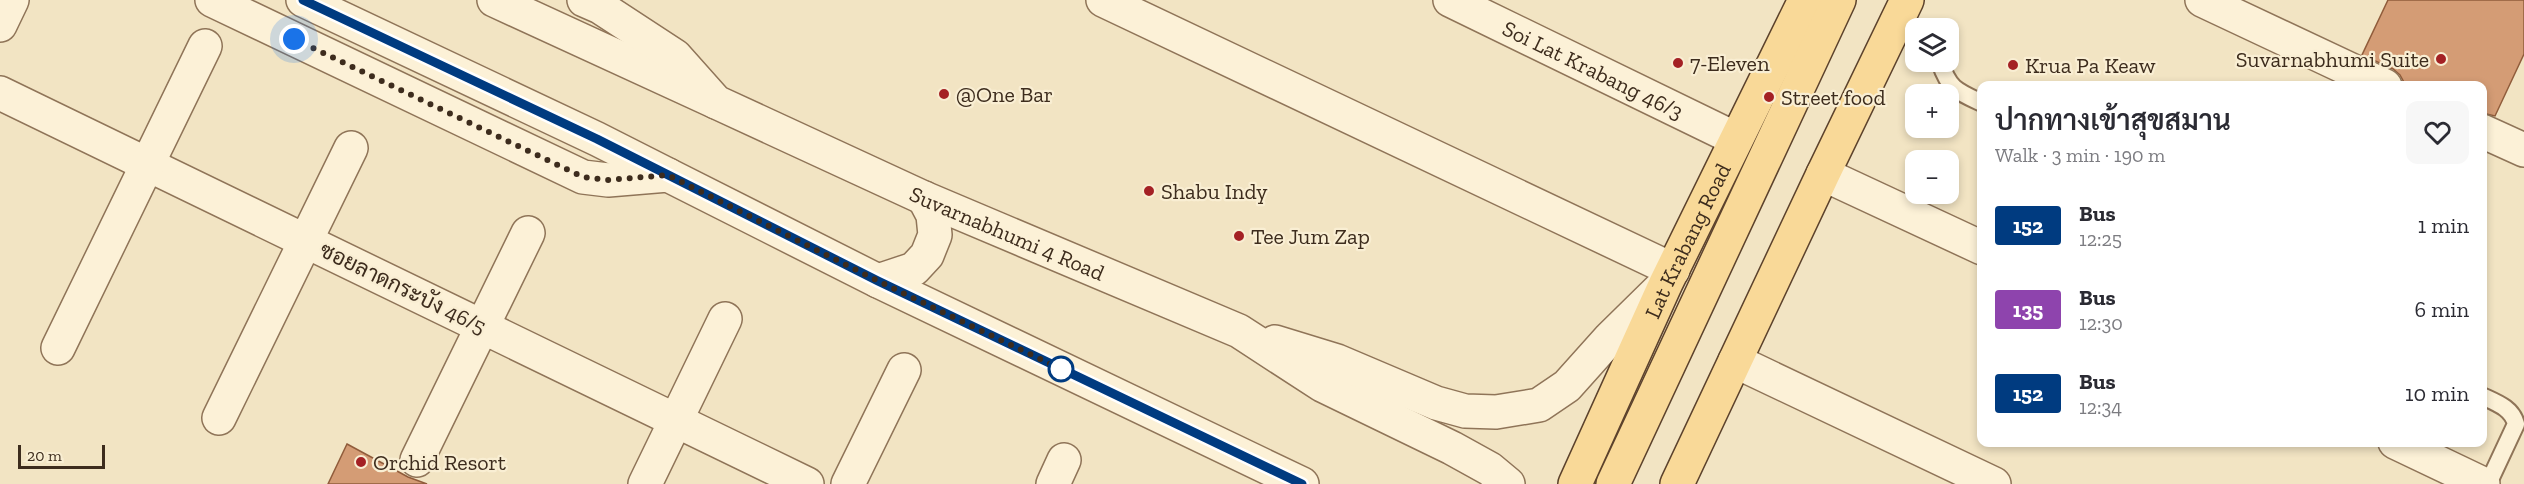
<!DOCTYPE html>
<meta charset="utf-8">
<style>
:root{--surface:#fff;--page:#f7f7f7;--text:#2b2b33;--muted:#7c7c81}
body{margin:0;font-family:"Zilla Slab",Sarabun,serif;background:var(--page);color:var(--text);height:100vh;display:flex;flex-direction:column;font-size:22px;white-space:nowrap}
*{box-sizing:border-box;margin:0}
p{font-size:20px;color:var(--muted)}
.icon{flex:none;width:33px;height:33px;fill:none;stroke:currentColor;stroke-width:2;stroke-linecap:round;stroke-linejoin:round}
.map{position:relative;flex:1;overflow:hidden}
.sheet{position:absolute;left:1977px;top:81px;width:510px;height:366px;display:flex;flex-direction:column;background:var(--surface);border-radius:12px;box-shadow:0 3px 9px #0003}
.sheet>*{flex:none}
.badge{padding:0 12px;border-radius:4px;font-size:21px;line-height:39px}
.controls{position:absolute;left:1905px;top:18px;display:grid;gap:12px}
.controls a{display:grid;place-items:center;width:54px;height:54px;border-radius:12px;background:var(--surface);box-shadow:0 3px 9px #0003;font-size:30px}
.scale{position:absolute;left:18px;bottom:15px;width:87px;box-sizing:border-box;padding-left:6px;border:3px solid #3d2c1d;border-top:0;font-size:16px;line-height:21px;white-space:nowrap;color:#3d2c1d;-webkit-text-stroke:4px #f9eed3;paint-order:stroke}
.you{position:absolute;width:30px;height:30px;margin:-15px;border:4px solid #fff;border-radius:50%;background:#1a73e8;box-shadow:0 0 0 9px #1a73e833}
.map>.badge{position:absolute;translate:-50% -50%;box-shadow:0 0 0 3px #fff}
.round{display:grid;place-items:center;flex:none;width:63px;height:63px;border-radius:12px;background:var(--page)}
.summary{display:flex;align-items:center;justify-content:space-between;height:102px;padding:0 18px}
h1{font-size:28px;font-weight:600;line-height:45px}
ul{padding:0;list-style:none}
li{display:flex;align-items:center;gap:18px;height:84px;padding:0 18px}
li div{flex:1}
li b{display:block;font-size:22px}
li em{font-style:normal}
li .badge{min-width:66px;font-weight:700;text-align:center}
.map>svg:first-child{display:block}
</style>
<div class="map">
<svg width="2524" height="484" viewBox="0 0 2524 484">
<rect width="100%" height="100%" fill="#f2e4c3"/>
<!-- building -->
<path fill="#d49c75" stroke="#905c3b" stroke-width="1.5" d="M2388,0H2524V54L2495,116L2482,113V86H2406L2400,75L2393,69L2362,55Z
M347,444L408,477L427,484H328Z"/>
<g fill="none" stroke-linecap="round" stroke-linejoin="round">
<defs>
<path id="service" d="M1894,28L1916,38
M1940,62C1949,89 1956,91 1982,103
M2482,396C2497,403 2512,408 2516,424L2488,484"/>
<g id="minor">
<path d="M303,0L597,139L668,175"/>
<path d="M494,0L716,102"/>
<path d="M1103,0L1673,270"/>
<path id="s1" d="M1450,0L1736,139"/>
<path d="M2202,0L2385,86"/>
<path d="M0,25L12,0"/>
<path d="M0,93L807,484"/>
<path d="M2482,131L2524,150"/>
<path d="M1823,174L1982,248"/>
<path d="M58,348L205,46"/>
<path d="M1735,361L1994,484"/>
<path d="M219,418L351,148"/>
<path d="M2395,442L2483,484"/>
<path d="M417,460L528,233"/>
<path d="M645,484L725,319"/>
<path d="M848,484L904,370"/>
<path d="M1053,484L1064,460"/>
</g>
<g id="tertiary">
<path d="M212,0L583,177L608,180L668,175L878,281L1302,484"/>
<path id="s2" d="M584,0L600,7L675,56L716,102L924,198L1239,331L1322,385L1452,448L1490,469L1508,484"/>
<path d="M878,281L914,269L927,255L935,235L933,215L924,198"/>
<path d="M1275,342L1337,361L1436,403L1465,411L1496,412L1539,405L1567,386L1610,338L1665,284"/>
</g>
<g id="primary">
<path id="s3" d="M1575,484L1666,283L1805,0"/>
<path d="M1613,484L1839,0"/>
<path d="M1677,484L1823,174L1907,0"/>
</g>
</defs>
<!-- service casing -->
<use href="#service" stroke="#8f7458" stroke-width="20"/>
<!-- minor casing -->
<use href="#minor" stroke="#8f7458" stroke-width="36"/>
<!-- tertiary casing -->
<use href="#tertiary" stroke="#8f7458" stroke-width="36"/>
<!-- primary casing -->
<use href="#primary" stroke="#5c422c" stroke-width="36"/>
<!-- service -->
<use href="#service" stroke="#fcf1d7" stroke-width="16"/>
<!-- minor -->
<use href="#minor" stroke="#fcf1d7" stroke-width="33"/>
<!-- tertiary -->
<use href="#tertiary" stroke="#fcf1d7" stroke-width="33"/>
<!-- primary -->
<use href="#primary" stroke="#f9d998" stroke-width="33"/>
</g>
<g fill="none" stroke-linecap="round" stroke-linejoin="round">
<defs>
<path id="line" d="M303,0L597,139L878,281L1302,484"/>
</defs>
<!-- line casing -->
<use href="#line" stroke="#fff" stroke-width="14"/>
<!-- line -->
<use href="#line" stroke="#003b80" stroke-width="9"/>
<!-- walk -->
<path stroke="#3d2c1d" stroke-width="6" stroke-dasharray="0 10.8" d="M294,39L583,177L608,180L668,175L878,281L1061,369"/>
</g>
<!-- markers -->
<g fill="#a42124" stroke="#f9eed3" stroke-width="2">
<circle cx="2441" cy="59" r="6"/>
<circle cx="1678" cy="63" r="6"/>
<circle cx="2013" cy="65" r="6"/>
<circle cx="944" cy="94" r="6"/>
<circle cx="1769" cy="97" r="6"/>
<circle cx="1149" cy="191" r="6"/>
<circle cx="1239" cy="236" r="6"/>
<circle cx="361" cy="462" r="6"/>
</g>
<circle fill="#fff" stroke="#003b80" stroke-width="3" cx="1061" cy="369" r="12"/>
<g text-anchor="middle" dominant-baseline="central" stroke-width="4.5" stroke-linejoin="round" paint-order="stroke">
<!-- poi labels -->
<g font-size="22" fill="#3d2c1d" stroke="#f9eed3" text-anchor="start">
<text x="2429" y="59" text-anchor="end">Suvarnabhumi Suite</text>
<text x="1690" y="63">7-Eleven</text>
<text x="2025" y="65">Krua Pa Keaw</text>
<text x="956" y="94">@One Bar</text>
<text x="1781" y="97">Street food</text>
<text x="1161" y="191">Shabu Indy</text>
<text x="1251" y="236">Tee Jum Zap</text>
<text x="373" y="462">Orchid Resort</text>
</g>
<!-- street labels -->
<g font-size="22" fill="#3d2c1d" stroke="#f9eed3">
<text stroke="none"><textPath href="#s1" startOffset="159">Soi Lat Krabang 46/3</textPath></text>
<text stroke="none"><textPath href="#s2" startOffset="488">Suvarnabhumi 4 Road</textPath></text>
<text stroke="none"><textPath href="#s3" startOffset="268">Lat Krabang Road</textPath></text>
<text transform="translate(403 288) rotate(26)">ซอยลาดกระบัง 46/5</text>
</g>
</g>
</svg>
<div class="controls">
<a><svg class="icon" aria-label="layers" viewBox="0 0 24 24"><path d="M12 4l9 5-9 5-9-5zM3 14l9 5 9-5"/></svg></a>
<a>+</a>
<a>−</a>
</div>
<div class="scale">20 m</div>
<div class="you" style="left:294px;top:39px"></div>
<section class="sheet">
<div class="summary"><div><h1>ปากทางเข้าสุขสมาน</h1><p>Walk · 3 min · 190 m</p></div><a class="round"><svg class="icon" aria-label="heart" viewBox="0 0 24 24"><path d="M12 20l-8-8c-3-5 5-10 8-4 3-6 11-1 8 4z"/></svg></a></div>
<ul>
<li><span class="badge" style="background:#003b80;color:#fff">152</span><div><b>Bus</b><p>12:25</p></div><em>1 min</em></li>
<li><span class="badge" style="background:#8e44ad;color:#fff">135</span><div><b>Bus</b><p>12:30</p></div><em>6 min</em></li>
<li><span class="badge" style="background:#003b80;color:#fff">152</span><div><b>Bus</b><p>12:34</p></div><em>10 min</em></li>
</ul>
</section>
</div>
